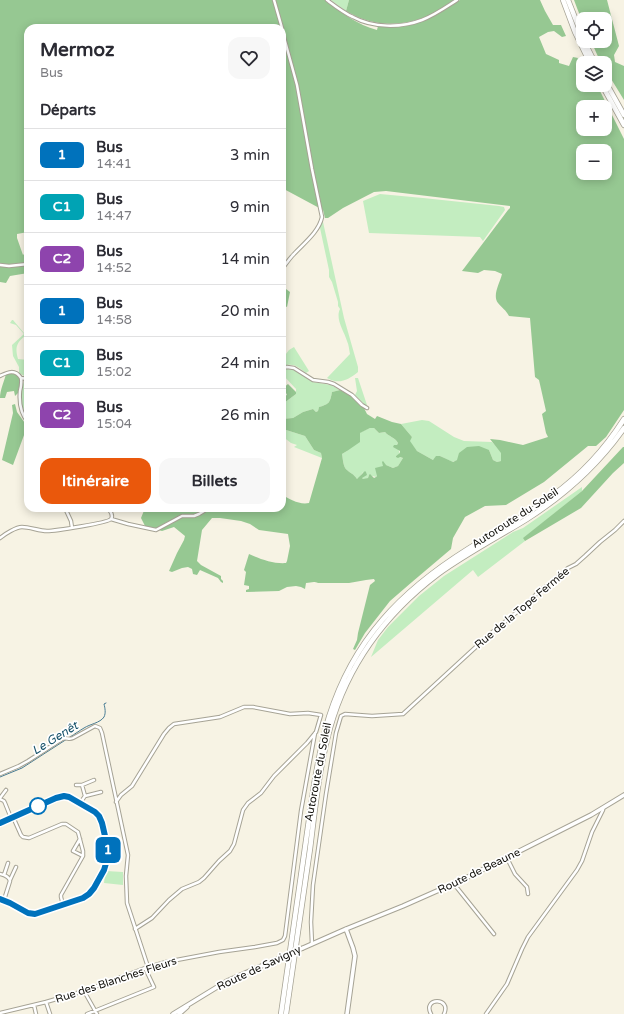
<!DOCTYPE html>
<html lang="fr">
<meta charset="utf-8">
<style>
:root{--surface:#fff;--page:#f7f7f7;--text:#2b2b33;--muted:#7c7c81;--line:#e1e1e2;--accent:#ea580c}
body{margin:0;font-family:"Varela Round",sans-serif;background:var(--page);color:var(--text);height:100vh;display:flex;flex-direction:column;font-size:15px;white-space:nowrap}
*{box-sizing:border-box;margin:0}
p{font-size:13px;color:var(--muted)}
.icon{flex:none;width:22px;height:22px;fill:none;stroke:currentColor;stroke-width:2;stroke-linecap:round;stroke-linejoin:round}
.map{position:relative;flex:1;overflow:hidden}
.details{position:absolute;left:24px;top:24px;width:262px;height:488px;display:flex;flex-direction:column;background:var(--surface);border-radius:12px;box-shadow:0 2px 10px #0003}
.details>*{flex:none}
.badge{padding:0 8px;border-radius:6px;font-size:14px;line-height:26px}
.fabs{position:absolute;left:576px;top:12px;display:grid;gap:8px}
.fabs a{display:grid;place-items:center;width:36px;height:36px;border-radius:8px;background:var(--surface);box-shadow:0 2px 10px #0003;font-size:20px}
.map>.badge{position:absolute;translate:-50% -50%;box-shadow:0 0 0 2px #fff}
h2{padding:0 16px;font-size:15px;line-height:36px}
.round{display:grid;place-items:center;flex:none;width:42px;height:42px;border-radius:12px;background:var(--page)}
.overview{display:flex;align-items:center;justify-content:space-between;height:68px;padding:0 16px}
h1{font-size:19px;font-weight:800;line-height:30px}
.primary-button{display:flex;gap:8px;margin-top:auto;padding:8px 16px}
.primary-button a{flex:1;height:46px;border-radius:12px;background:var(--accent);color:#fff;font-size:16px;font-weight:800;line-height:46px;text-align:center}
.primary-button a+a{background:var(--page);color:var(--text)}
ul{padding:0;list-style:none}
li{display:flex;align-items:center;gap:12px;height:52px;padding:0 16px;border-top:1px solid var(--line)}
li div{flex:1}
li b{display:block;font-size:15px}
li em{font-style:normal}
li .badge{min-width:44px;font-weight:700;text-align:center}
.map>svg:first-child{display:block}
</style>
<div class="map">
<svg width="624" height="1014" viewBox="0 0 624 1014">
<rect width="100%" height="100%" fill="#f7f3e4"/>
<!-- green -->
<path fill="#c3edc0" d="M331,0H349L346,11L332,1Z
M380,194L423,198L499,206L504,207L505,210L483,241L480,237L369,233L363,201Z
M322,222H323L344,318L358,367V372C348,380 339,385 327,378L350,354C349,350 349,345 347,341C344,331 335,319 340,309L338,306V302L332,282L329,277V270L320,228L319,227Z
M12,320H13L24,333L28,330V338L25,336C16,343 15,348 18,359L28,360V378L19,373V367L13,356L12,345L24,334L16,325L10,323Z
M294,347L309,371L306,373C296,366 295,363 282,366V359L289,350Z
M286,369L294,370L313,382L331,385L340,390L332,392C330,402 330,404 319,407L318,411L316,412L313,409L303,412L293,418L282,419V402L284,403L296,394V389L282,374V371Z
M355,378H358L367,405H365L355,395L357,391Z
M25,380L28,381V404H25L23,411C20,402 20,388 25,380Z
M422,420L429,421L454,437L464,441L492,442L502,453L501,461L497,462L493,460L489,450L452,462L440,456L433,460L417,451L409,441L412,437L401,424Z
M282,427L283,429L305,436L314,450L321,453L322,458L294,447L297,445L291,443L282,436Z
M370,428H374L379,433L385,432C389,437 395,437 398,443L397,445L400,454L396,456L403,458L398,466L393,468L386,465L383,466L376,477L369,475L368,478L363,480L362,478L363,472L359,478L357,479C353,473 351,474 347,470C343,467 343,459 342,454L347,451L359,433Z
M582,487V491L524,538L525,541L478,577L473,570L371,657L378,640L388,627L419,596L444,576L513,532L523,528Z
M106,871L123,872V885L104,883L105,875Z"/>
<!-- forest -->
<path fill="#96c892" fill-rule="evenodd" d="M0,0H326C340,12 358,25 377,30L378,26L389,27L407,26L425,20L460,0H540L545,11L553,25H561L566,36L562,37L554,31L548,32L539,37L546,54L559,60V63L569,66L573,57L583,59L585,63H583V85H597L624,139V410L606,437L596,446H588L544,482L506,505L485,506L465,517L453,538L451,549L412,582L390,601L365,633L355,650L353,649L357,640L358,633L370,585L375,581L374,579L366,580L349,583H318C313,581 311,583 306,583L305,589L301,587L296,586L287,587L279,591L246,592V590L249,589V586L244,585L246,572L244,570L249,554C260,559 274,564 286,563L287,561L290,546L288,534L259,530L250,524L241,521L220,518H212L202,530L197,561L201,565L221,576V579L223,581V583L221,582L218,578L200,570L197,575L193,574L192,569L188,567L182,568L172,572L169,571L177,553L184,540L185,536L174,527L162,531L145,526L141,518L145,508H282V495C290,499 299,505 309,503L322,458L321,453L314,450L305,436L283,429L282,427V419L293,418L303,412L313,409L316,412L318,411L319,407C330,404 330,402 332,392L340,390L352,396L364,408L367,414L375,419L377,416L392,422L401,424L412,437L410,441L417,451L433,460L436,456H440L453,462L457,460L459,453L467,447L479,446L489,450L493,460L497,462L501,461V453L490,439L500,440L523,445L548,437L546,433L542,414L546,411L539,380L535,377L530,318L509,316C506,310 502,308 498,303C492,295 500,283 502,274L495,271L484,270L478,273L462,271L508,210L510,208V206L386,191L374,192L343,208L328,218H325L323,210L282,188V28H28V232L17,234V238L23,255L28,250V273L10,276L6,283L0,282ZM583,107H605V129H583ZM583,151H605V173H583ZM370,428H374L379,433L385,432C389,437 395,437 398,443L397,445H394L393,447L400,451V453L396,456V457L398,458L400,457L403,458L398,466L393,468L386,465L383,461L382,462L383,466L375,468L377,476L376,477L374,478L370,474L369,475L368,478L363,479L362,478L367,475L366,472L365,471L357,479C353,473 351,474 347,470C343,467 343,459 342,454L347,451L360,442V433Z
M349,0H454C446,5 438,11 430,15C408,25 382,27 360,18C355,16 350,13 346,11Z
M574,0H607L619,46L614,55L615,62L624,66V100L605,69V63H601L600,61L591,41H605V19H583V23L577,8Z
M282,286L290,292L287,307L283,305L282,307Z
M9,372C23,376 20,381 18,393L15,396L14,391L7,392L5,398H0C0,390 4,382 6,374Z
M288,384L296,392V394L284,403L282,402V397L287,395L286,393L284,392L282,393V389Z
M15,404L17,412L27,426V427L13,465L2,460L13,413L12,405Z
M623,447H624V463L613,473L581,508L525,541L523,538L582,491Z"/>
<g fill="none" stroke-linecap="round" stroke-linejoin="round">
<!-- stream -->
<path stroke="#487c94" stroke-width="1" d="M70,737C75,734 79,731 84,728C90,724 100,723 104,717C106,713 105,708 104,704L106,703
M0,777L22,768L67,739"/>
<defs>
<path id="street" d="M274,0L282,28
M327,0C335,6 344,13 353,17C373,28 401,28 422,20C435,15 446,7 457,0
M282,30L297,85L312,169L322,217C319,232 303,244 294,254C289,259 286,264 282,269
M0,265L9,266L28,264
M282,368L287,367L294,368L313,380L328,382L334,384L352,395L362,405L367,408
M0,376C8,372 15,369 21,378
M21,378C22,383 21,387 20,391C19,402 21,414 28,422
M21,378L28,379
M65,508L71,521L72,528
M111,519L128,524L156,530L182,516H194L199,514L204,511L206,508
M0,538C5,534 16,527 22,527C30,527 39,531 47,531C54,531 108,523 111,519C114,515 110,511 108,508
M0,774L19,766L28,761L62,739C66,737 69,740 73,738L95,726L100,728L102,733L128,855L126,876L127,903L148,967
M76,785H82L94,780
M82,785L85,796
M0,798L6,790
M0,799L4,801L5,803L11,818
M116,802L121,795L132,786L164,734L169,728L174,724L220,717L244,707H253L290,714L308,713L321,715L316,732L307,743L274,776L261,793L248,803L243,810L234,844L230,851L219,861L204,878L199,882L182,889L169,900L152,918L135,929
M80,803L85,796L101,792
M13,817L21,835L23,837L29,838L62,824H66L78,832L83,851V856L61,895V897L63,905
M0,823L56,798L64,796L69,797C77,801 89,807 96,813C104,820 107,844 108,854C107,867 96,890 85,897C76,903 65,904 55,907C48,910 39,915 31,913C21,912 10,902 0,899
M80,839L73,851L83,856
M507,858L515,874L527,887L528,894
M0,874C4,875 9,876 10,881L4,900
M4,875L8,863
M10,880L16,867
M454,884L494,934
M312,944L311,922L313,885L326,794L336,733L341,716L345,714L372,716L403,714L490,634L528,603L540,590L552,583L568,568L576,564L585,556L600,542L615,530L624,521
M84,991L97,1014
M46,1002L50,1014
M34,1005L36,1014
M0,1013L46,1002L84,991L145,968L166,962L219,952L255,947L277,943L283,940L285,936L301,811L315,733
M87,1014L154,987L145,968
M431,1014C422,997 452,997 444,1014
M486,1014L507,984L522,949L528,937L577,870L582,861L592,832L603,810V808"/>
<path id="secondary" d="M346,929L353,948L355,956L347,1014
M303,948L346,929L403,906L464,879L591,815L624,795
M173,1014L227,981L282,957
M179,1014L187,1007"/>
<path id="highway" d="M563,0L575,32L590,63
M568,0L583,38
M584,41L595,63
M605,81L624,115
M602,85L624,125
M281,1014L314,785C318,762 322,739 329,717C353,640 401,591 468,549C496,531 526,516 552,496C581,475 605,449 624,419
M286,1014C294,959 302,904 310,849C315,809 319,768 330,728C348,664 385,614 438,574C467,553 498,537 527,519C566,494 598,465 624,428"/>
</defs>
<!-- street casing -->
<use href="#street" stroke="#a6a395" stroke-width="4.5"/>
<!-- secondary casing -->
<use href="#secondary" stroke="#a6a395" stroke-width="5.5"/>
<!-- highway casing -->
<use href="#highway" stroke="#a6a395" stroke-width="6"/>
<!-- street -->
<use href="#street" stroke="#fff" stroke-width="2.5"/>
<!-- secondary -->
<use href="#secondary" stroke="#fff" stroke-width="3.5"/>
<!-- highway -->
<use href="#highway" stroke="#fff" stroke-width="4.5"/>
<defs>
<path id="secondary-bridge" d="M282,957L303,948"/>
</defs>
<!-- secondary-bridge casing -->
<use href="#secondary-bridge" stroke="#a6a395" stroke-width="5.5" stroke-linecap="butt"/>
<!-- secondary-bridge -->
<use href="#secondary-bridge" stroke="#fff" stroke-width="3.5"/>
</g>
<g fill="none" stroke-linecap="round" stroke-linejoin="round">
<defs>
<path id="line" d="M0,823L56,798L64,796L69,797L95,812L99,816L102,823L108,849L107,860L104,870L94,888L89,894L83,898L35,914L28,913L10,903L0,899"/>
</defs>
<!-- line casing -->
<use href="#line" stroke="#fff" stroke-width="9"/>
<!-- line -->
<use href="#line" stroke="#0072bc" stroke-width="6"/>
</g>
<!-- markers -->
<circle fill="#fff" stroke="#0072bc" stroke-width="2" cx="38" cy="806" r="8"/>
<g text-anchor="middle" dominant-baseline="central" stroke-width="3.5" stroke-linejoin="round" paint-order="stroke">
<!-- street labels -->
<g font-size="11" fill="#11100b" stroke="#fff">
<text transform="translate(515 518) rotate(-33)">Autoroute du Soleil</text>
<text transform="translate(522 608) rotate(-40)">Rue de la Tope Fermée</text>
<text transform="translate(318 772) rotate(-79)">Autoroute du Soleil</text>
<text transform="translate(479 871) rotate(-26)">Route de Beaune</text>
<text transform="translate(259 968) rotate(-25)">Route de Savigny</text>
<text transform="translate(116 980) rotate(-18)">Rue des Blanches Fleurs</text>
</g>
<!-- water labels -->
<g font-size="12" font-style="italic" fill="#145069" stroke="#fff">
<text transform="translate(55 738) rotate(-32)">Le Genêt</text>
</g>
</g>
</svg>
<div class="fabs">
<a><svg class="icon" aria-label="locate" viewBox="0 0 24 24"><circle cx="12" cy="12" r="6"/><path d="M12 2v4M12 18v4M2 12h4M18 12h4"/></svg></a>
<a><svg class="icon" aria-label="layers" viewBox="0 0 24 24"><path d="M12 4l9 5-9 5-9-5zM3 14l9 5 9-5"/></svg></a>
<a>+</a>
<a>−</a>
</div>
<b class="badge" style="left:108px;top:850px;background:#0072bc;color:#fff">1</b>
<section class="details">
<div class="overview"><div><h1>Mermoz</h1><p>Bus</p></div><a class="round"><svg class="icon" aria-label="heart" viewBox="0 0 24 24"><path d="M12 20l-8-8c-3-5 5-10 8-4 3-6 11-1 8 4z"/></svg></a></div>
<h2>Départs</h2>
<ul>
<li><span class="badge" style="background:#0072bc;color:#fff">1</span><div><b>Bus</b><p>14:41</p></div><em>3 min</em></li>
<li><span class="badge" style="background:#00a3b4;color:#fff">C1</span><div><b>Bus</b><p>14:47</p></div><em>9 min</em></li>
<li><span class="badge" style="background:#8e44ad;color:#fff">C2</span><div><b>Bus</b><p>14:52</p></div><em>14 min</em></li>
<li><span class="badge" style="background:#0072bc;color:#fff">1</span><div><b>Bus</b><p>14:58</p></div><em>20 min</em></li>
<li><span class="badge" style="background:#00a3b4;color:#fff">C1</span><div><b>Bus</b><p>15:02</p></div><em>24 min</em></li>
<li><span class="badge" style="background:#8e44ad;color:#fff">C2</span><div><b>Bus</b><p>15:04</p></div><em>26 min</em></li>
</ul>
<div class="primary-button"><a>Itinéraire</a><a>Billets</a></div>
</section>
</div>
